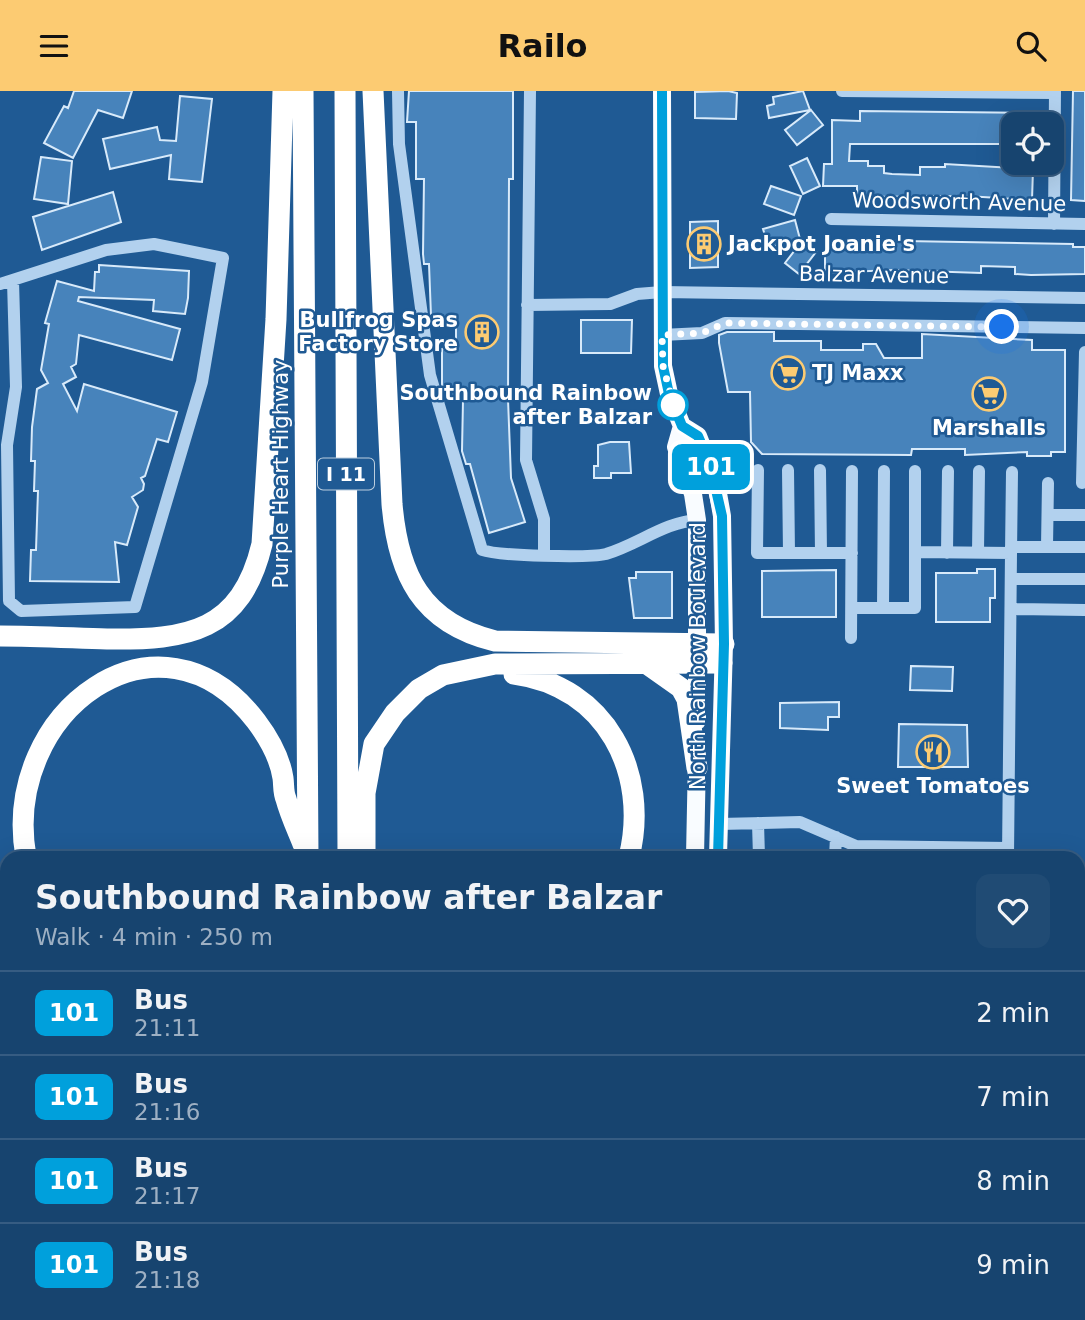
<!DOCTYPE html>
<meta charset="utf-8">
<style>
:root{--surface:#17446f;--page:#204b74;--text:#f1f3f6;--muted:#9eb0c3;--line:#365c82;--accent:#fccb72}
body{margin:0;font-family:"DejaVu Sans",sans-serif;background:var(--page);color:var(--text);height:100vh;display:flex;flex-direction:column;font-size:26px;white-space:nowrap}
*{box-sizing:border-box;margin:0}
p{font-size:23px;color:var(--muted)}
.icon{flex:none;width:38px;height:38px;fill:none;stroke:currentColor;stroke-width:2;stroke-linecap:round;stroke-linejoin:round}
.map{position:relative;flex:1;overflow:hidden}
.drawer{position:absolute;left:0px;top:760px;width:1085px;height:471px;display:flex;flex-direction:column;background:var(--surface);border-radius:21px 21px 0 0;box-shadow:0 7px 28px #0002,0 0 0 2px var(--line)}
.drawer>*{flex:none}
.badge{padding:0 14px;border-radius:10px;font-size:24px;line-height:46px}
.tools{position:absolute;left:1001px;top:21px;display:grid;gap:14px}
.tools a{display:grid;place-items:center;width:63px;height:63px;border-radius:14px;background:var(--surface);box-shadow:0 7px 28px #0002,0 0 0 2px var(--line);font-size:35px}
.you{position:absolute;width:35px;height:35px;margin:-18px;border:5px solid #fff;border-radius:50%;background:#1a73e8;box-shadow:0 0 0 10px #1a73e833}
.map>.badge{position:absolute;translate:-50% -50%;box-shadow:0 0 0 4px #fff}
.round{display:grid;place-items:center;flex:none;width:74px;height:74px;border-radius:14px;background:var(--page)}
.summary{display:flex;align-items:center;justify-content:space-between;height:119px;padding:0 35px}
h1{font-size:33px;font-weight:600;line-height:52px}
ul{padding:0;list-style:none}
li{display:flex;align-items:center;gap:21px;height:84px;padding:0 35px;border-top:2px solid var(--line)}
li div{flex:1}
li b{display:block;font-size:26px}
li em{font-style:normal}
li .badge{min-width:77px;font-weight:700;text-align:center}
header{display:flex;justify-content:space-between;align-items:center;height:91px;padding:0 35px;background:var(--accent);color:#111;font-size:32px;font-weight:600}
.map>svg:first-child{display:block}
</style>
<header><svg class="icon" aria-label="menu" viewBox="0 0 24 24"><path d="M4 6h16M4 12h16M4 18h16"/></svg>Railo<svg class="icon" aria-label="search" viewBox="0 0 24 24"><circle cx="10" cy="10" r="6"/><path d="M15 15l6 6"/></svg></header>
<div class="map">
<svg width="1085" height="1229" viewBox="0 0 1085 1229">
<rect width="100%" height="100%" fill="#1f5a94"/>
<!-- building -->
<path fill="#4783bb" stroke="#d8eafa" stroke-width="2" d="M74,0H132L123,27L98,19L73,67L44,52L64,15L68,17Z
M409,0H513V88H509L508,308L511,387L525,431L489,442L470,373H466L462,360L463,309L446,308L442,293V258L456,257V226L431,225L429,173H424L423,163L424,88H416V31H407Z
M728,0L737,2L736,28L695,27V1Z
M803,0L810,19L769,27L767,15L774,13L773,6Z
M1073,0H1085V110L1071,109Z
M180,5L212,8L202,91L169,88L171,64L110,78L103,48L157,36L160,49L176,50Z
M811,19L823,34L797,54L785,39Z
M860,20L1029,22V33H1010V53H850L849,70H868V75H884V82L892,83L920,84V76H945V73L1033,78L1032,109L967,105L857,106V95H823L824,73H832V29L860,30Z
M41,66L72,70L68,113L34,108Z
M807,67L820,95L803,103L790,75Z
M771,95L801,105L794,124L764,113Z
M113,101L121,131L42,159L33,126Z
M795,129L800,148L769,157L763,138Z
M718,130V176L690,177V131Z
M848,149L1073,153V156H1085V183L1031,184L1015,183V176L981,175V182L893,179L825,182V158L848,157Z
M802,150L816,161L799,183L785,172Z
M99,174L189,180L188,207L185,223L153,220L154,209L79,206L78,210L180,238L172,269L79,244L76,273L71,276L76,286L63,293L77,320L84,293L177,321L168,351L157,348L145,385L141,387L144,393L143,399L132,406L138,416L127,454L115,451L119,491L30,490L31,459H36L38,400H34L35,370H31L32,336L37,298L48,292L41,279L49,233L45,232L57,190L94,200L95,181H99Z
M581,229H632L631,262H581Z
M727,241H774V250H821V259H863V253H876L884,267H922V243L1032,249V259H1065V361H1051V365H1027V361L965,364V358H912L911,364L762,363L751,351L750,301H728L719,252V244Z
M610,351H629L631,382H611V387H594V375H598V354Z
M977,478H995V507H990V531H936V482H977Z
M836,479V526H762V480Z
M636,481H672V527H634L629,487H636Z
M911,575L953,576L952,600L910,599Z
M839,611V626H828V639L780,637V612Z
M899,633L967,634L968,676H898Z"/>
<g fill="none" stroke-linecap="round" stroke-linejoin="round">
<!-- minor -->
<path stroke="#b2d1ee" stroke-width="12" d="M398,0L399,53L430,284L482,459C498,465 589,467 606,463C637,454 665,431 697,429
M530,0L526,369L544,428V464
M842,0L1055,2
M831,128L1085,133
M1054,133L1055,0
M0,193L106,159L154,153L223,167L202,291L135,516L21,520L9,510L7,354L16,296L13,190
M527,214L610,213L637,203L662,201L1085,207
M662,244L702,242L725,232L1085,237
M758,379L757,462H852
M788,379L789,462
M820,379L821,462
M1082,392L1085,261
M1048,424H1085
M1011,456H1047L1048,392
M1047,456H1085
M915,461L1011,462L1012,381
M947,462L948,380
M978,462L979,380
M1011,488H1085
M852,517H883L884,380
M883,517H915V380
M1011,518L1085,519
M851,547L852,380
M758,732L759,766
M719,733L800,731L856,755L1008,757
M835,766L836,746
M1008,766L1011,462
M0,931H7
M1078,984H1085
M0,1134H5
M1078,1168H1085
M0,1202L7,1201"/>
<!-- major -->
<path stroke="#f9fcff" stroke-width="18" d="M662,0L663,275L669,303L682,335L676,356L693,403L697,429V630
M682,335L698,345L716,391L722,425L724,553L718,766
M695,766L697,665
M0,867H7
M1078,877H1085
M0,891H7
M1078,894H1085
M662,1229V1223"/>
<!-- highway -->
<path stroke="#fff" stroke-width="21" d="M303,0L308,766
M345,0L348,766
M373,0L392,413C398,483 421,532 495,550L724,553
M0,545C36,545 72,547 107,548C188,549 241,541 262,453L276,228L283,0
M647,573L681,597L687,608L697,677
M514,583C606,595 650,682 629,766
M26,766C0,620 160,504 256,630C268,646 280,667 283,687C284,694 283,701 286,708C290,723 297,738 303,753
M365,766V702L374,653L395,622L419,598L443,584L495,573L722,572
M208,1223L209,1229
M351,1223V1229
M306,1229V1223
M408,1229V1223"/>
</g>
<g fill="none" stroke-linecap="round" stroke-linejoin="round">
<defs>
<path id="line" d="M662,0L663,275L669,303L682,335L698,345L710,373L722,425L724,553L718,766"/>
</defs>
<!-- line casing -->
<use href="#line" stroke="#fff" stroke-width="16"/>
<!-- line -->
<use href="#line" stroke="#00a0dc" stroke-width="10"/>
<!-- walk -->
<path stroke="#fff" stroke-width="7" stroke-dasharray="0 12.6" d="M673,314L675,319L663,275L662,244L702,242L725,232L1002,236"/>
</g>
<!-- icons -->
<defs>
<symbol id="building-ring" viewBox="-11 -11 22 22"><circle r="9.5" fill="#1f5a94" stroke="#fccb72" stroke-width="1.5"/><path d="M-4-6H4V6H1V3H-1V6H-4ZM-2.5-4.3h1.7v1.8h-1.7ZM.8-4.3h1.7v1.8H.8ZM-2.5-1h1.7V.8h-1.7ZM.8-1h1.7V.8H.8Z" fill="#fccb72"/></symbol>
<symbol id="supermarket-ring" viewBox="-11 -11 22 22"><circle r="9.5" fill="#1f5a94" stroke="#fccb72" stroke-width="1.5"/><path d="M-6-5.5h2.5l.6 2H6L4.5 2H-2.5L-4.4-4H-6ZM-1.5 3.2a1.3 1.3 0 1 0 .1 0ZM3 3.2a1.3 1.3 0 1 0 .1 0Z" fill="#fccb72"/></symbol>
<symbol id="restaurant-ring" viewBox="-11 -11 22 22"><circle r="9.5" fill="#1f5a94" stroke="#fccb72" stroke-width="1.5"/><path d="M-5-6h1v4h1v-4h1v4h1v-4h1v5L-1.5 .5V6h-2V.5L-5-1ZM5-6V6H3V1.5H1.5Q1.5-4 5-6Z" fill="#fccb72"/></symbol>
</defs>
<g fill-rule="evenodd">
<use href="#building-ring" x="685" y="134" width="38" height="38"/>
<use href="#building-ring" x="463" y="222" width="38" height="38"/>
<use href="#supermarket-ring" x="769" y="263" width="38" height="38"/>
<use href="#supermarket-ring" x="970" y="284" width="38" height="38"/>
<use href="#restaurant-ring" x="914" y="642" width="38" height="38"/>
</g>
<!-- markers -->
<circle fill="#fff" stroke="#00a0dc" stroke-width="3.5" cx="673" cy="314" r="14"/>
<g text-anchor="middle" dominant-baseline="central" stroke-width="5" stroke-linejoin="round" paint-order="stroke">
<!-- shield labels -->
<rect fill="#1f5a94" stroke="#bccedf" stroke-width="2" x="318" y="367.5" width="56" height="31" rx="5"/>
<g font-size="19" font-weight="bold" fill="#fff">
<text x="346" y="383">I 11</text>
</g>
<!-- street labels -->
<g font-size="21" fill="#fff" stroke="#1f5a94">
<text transform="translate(959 111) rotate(1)">Woodsworth Avenue</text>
<text transform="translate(874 184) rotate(1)">Balzar Avenue</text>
<text transform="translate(281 383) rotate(-90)">Purple Heart Highway</text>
<text transform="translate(698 565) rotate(-90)">North Rainbow Boulevard</text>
</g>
<!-- poi labels -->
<g font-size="21" font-weight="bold" fill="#fff" stroke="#1f5a94" text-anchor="start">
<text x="728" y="153">Jackpot Joanie's</text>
<text x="458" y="229" text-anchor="end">Bullfrog Spas<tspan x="458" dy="24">Factory Store</tspan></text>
<text x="812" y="282">TJ Maxx</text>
<text x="989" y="337" text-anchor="middle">Marshalls</text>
<text x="933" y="695" text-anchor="middle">Sweet Tomatoes</text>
</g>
<!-- stop labels -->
<g font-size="21" font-weight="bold" fill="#fff" stroke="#1f5a94" text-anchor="end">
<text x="652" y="302">Southbound Rainbow<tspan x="652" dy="24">after Balzar</tspan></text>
</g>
</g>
</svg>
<div class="tools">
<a><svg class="icon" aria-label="locate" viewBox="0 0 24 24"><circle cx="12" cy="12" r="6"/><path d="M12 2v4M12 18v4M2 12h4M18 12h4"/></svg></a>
</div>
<div class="you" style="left:1002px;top:236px"></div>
<b class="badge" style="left:711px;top:376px;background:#00a0dc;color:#fff">101</b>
<section class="drawer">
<div class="summary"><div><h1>Southbound Rainbow after Balzar</h1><p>Walk · 4 min · 250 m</p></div><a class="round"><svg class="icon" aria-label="heart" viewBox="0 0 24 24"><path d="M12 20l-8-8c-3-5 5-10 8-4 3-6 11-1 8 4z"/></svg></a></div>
<ul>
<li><span class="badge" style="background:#00a0dc;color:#fff">101</span><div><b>Bus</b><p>21:11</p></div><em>2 min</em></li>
<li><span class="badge" style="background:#00a0dc;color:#fff">101</span><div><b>Bus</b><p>21:16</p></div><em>7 min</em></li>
<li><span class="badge" style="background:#00a0dc;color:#fff">101</span><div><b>Bus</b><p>21:17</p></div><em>8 min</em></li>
<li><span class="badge" style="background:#00a0dc;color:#fff">101</span><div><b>Bus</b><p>21:18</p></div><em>9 min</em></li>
</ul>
</section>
</div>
